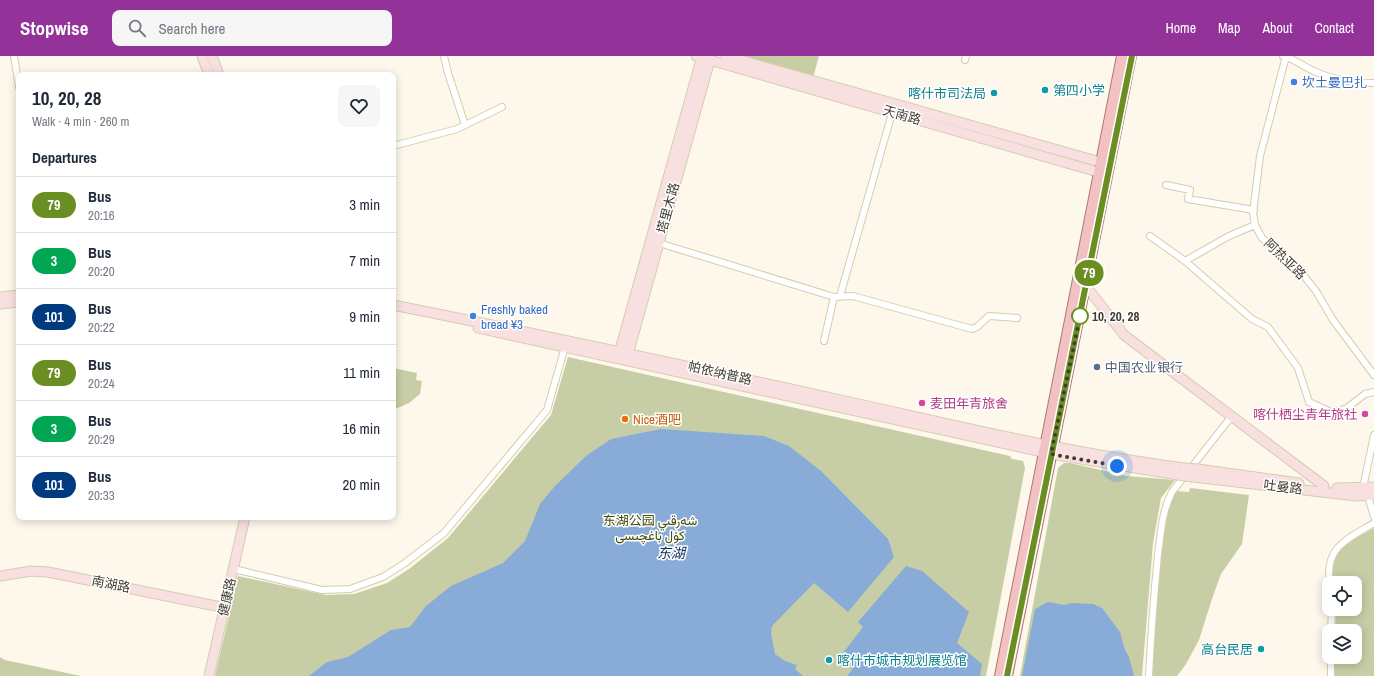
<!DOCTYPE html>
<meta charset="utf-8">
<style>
:root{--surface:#fff;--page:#f6f6f7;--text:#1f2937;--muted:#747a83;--line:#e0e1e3;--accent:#933299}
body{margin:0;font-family:"Archivo Narrow",Vazirmatn,"Noto Sans SC",sans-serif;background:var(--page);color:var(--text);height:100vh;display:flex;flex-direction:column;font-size:15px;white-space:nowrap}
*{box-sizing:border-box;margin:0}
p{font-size:13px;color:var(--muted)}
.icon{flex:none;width:22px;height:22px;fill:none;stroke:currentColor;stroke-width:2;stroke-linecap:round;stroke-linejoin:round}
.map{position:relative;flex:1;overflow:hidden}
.side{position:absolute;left:16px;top:16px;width:380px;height:448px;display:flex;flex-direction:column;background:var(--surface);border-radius:8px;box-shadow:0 2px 10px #0003}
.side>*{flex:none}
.badge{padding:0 8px;border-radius:13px;font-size:14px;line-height:26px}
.buttons{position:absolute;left:1322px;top:520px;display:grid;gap:8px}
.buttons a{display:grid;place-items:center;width:40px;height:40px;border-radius:8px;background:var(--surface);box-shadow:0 2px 10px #0003;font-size:20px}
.you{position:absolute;width:20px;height:20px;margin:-10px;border:3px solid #fff;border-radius:50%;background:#1a73e8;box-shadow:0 0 0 6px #1a73e833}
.map>.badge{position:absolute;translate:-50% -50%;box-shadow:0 0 0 2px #fff}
h2{padding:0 16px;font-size:15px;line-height:36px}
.round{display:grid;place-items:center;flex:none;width:42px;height:42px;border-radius:8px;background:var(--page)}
.headline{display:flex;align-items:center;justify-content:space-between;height:68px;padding:0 16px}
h1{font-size:19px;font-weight:800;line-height:30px}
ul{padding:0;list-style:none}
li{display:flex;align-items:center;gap:12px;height:56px;padding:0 16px;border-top:1px solid var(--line)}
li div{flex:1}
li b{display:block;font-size:15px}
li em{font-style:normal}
li .badge{min-width:44px;font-weight:700;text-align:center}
header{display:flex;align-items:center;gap:24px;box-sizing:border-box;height:56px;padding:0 20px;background:var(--accent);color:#fff}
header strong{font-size:19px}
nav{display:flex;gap:22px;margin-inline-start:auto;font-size:14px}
.search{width:280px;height:36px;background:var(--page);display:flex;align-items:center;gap:10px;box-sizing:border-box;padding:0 14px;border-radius:8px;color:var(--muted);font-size:15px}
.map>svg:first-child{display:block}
</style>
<header>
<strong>Stopwise</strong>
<div class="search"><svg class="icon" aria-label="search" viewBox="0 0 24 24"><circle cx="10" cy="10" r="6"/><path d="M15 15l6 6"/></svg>Search here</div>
<nav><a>Home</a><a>Map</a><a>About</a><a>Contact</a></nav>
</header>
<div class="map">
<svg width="1374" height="620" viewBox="0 0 1374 620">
<rect width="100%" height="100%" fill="#fdf8eb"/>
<!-- green -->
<path fill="#c7cea5" d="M726,0H819L812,25Z
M568,301L1010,400L1012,403L1023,405L1025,412L986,620H215L238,520L326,539L354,538L387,527L409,513L448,482L551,359Z
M393,312L417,317L416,324L422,325L420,338L409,347L393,354Z
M1064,407H1070L1127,420L1175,424L1161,442L1153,487L1142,620H1020L1058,412Z
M1190,432L1249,439L1242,488L1221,518L1212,543L1199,584L1186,608L1177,620H1151C1154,577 1155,534 1162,491C1165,471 1167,453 1176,435L1189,436Z
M1374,472V620H1331V601H1355V575H1335L1336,553H1355V527H1332C1327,491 1348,487 1374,472Z
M0,601L5,604L81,620H0Z"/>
<!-- water -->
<path fill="#88abd7" d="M661,373L764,380L789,390L821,415L888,483L894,501L848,556L814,527L772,570L771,577L775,598L785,605L797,609L795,613L803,620H309L327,606L348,601L391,574L410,571L426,550L451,530L503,507L525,485L540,448L555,430L586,400L611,383Z
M906,510L922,515L969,556L957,587L982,608L980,620H847L852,614C850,607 845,604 843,597L863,571L858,566Z
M1048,546L1064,549L1072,547L1093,548L1102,552L1120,576L1125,594L1129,601L1134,620H1022L1035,553Z"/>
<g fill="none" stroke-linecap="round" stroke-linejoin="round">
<defs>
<path id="street" d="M14,0L19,31
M444,0L448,17L465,69
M1283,0C1293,2 1304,11 1314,15C1333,24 1353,27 1374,27
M1286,0L1260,100L1253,157L1255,169L1262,182L1300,215L1316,235L1333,264L1374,319
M965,4L966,0
M393,90L457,73L502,51
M1166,129L1190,134L1188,143L1254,154
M1150,180L1185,205L1252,263L1268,271L1298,312L1309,346L1333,357L1347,352L1365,338L1374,336
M659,187L834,241L853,240L972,273L977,271L989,260L1017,262
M1185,205L1229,180L1255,169
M840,240L892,57
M824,285L834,241
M1374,379L1363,432L1368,440L1374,461
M234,513L322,534L350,533L383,521L405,507L444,477L547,354L565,291
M1330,527C1324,491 1348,483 1374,467
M1331,575L1332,553
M1149,620C1151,579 1154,539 1158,498C1161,477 1162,455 1172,436L1231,361
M1331,620V601"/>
<path id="secondary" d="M202,0L209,19
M212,0L219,19
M696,0L1105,118
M726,0L1107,108
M1086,230L1124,279L1324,430
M0,241L19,239
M0,248L19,246
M393,249C543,279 692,311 841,344C955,369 1068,397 1184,412
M478,272L1051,398L1178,419
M618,301L702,0
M627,302L710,4L708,0
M1198,413L1299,427
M1193,421L1356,440L1374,439
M1337,432L1374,431
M0,520L31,515L48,516L221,551
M209,620L245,461"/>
<path id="primary" d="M1000,620L1122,0
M1007,620L1131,0"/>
</defs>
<!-- street casing -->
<use href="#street" stroke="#d7ccac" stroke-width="8"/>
<!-- secondary casing -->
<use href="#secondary" stroke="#d7ccac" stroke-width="11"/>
<!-- primary casing -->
<use href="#primary" stroke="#ae7875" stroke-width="12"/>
<!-- street -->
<use href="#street" stroke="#fff" stroke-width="6"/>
<!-- secondary -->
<use href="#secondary" stroke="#f8e0e1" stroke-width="9"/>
<!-- primary -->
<use href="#primary" stroke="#f2c2c3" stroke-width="10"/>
<defs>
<path id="secondary-bridge" d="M1184,412L1198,413
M1178,419L1193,421"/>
</defs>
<!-- secondary-bridge casing -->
<use href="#secondary-bridge" stroke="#d7ccac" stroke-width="11" stroke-linecap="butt"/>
<!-- secondary-bridge -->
<use href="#secondary-bridge" stroke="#f8e0e1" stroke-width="9"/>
</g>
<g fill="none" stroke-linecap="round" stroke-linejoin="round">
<defs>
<path id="line" d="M1007,620L1132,0"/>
</defs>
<!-- line casing -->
<use href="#line" stroke="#fff" stroke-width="9"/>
<!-- line -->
<use href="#line" stroke="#6b8e23" stroke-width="6"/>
<!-- walk -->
<path stroke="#413c2f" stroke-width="4" stroke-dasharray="0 7.2" d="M1080,260L1081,256L1051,398L1117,410"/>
</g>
<!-- markers -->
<g fill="#3f7fe0" stroke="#fff" stroke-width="1.5">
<circle cx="1294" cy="26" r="4"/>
<circle cx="473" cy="260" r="4"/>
</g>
<g fill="#0f9aa8" stroke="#fff" stroke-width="1.5">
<circle cx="1045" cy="34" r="4"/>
<circle cx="994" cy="37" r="4"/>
<circle cx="1261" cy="593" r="4"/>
<circle cx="829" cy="604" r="4"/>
</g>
<circle fill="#fff" stroke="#6b8e23" stroke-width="2" cx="1080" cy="260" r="8"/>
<circle fill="#5c6f8a" stroke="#fff" stroke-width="1.5" cx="1097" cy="311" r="4"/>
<g fill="#d1479c" stroke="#fff" stroke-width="1.5">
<circle cx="922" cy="347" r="4"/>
<circle cx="1365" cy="358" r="4"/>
</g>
<circle fill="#e8710a" stroke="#fff" stroke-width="1.5" cx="625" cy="363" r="4"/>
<g text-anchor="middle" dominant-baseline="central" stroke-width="3" stroke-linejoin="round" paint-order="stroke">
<!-- shop labels -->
<g font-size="13" fill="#366cbe" stroke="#fff" text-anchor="start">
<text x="1302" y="26">坎土曼巴扎</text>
<text x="481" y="253">Freshly baked<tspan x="481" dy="15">bread ¥3</tspan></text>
</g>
<!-- culture labels -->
<g font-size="13" fill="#0d838f" stroke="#fff" text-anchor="start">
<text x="1053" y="34">第四小学</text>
<text x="986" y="37" text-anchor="end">喀什市司法局</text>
<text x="1253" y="593" text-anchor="end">高台民居</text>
<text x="837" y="604">喀什市城市规划展览馆</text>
</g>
<!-- street labels -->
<g font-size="13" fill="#413c2f" stroke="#fff">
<text transform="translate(902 59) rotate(16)">天南路</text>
<text transform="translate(668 152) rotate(-75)">塔里木路</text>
<text transform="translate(1285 203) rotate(44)">阿热亚路</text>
<text transform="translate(720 317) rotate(13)">帕依纳普路</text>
<text transform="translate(1283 431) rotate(7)">吐曼路</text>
<text transform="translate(111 528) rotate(11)">南湖路</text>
<text transform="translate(227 541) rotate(-77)">健康路</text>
</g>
<!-- stop labels -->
<g font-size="13" font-weight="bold" fill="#413c2f" stroke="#fff" text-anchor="start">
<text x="1092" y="260">10, 20, 28</text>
</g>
<!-- service labels -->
<g font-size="13" fill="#4e5e75" stroke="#fff" text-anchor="start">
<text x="1105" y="311">中国农业银行</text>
</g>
<!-- hotel labels -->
<g font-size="13" fill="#b23c85" stroke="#fff" text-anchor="start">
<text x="930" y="347">麦田年青旅舍</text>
<text x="1357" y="358" text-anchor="end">喀什栖尘青年旅社</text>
</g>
<!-- food labels -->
<g font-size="13" fill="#c56008" stroke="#fff" text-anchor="start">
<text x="633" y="363">Nice酒吧</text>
</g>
<!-- park labels -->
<g font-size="13" fill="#454c0b" stroke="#fff">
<text x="650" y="464">东湖公园 شەرقىي<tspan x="650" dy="15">كۆل باغچىسى</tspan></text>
</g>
<!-- water labels -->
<g font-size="14" font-style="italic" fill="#0a2e57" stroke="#fff">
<text x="671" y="497">东湖</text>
</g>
</g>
</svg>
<div class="buttons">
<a><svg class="icon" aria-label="locate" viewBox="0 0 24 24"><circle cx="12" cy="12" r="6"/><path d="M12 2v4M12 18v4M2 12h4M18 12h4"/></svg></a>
<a><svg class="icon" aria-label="layers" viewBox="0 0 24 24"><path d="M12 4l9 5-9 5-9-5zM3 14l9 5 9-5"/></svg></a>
</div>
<div class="you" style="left:1117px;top:410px"></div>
<b class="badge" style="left:1089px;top:217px;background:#6b8e23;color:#fff">79</b>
<section class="side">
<div class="headline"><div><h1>10, 20, 28</h1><p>Walk · 4 min · 260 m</p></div><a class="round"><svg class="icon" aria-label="heart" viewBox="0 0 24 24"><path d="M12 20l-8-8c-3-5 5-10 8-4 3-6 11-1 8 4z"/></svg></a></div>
<h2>Departures</h2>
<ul>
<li><span class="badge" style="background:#6b8e23;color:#fff">79</span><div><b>Bus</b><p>20:16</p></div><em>3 min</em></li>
<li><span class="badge" style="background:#00a651;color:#fff">3</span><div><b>Bus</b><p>20:20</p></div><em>7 min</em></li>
<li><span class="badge" style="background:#003b80;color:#fff">101</span><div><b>Bus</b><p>20:22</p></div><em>9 min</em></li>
<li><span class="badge" style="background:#6b8e23;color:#fff">79</span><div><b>Bus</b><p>20:24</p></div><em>11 min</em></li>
<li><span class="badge" style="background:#00a651;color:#fff">3</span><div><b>Bus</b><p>20:29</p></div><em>16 min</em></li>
<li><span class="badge" style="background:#003b80;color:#fff">101</span><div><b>Bus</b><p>20:33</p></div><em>20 min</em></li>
</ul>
</section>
</div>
